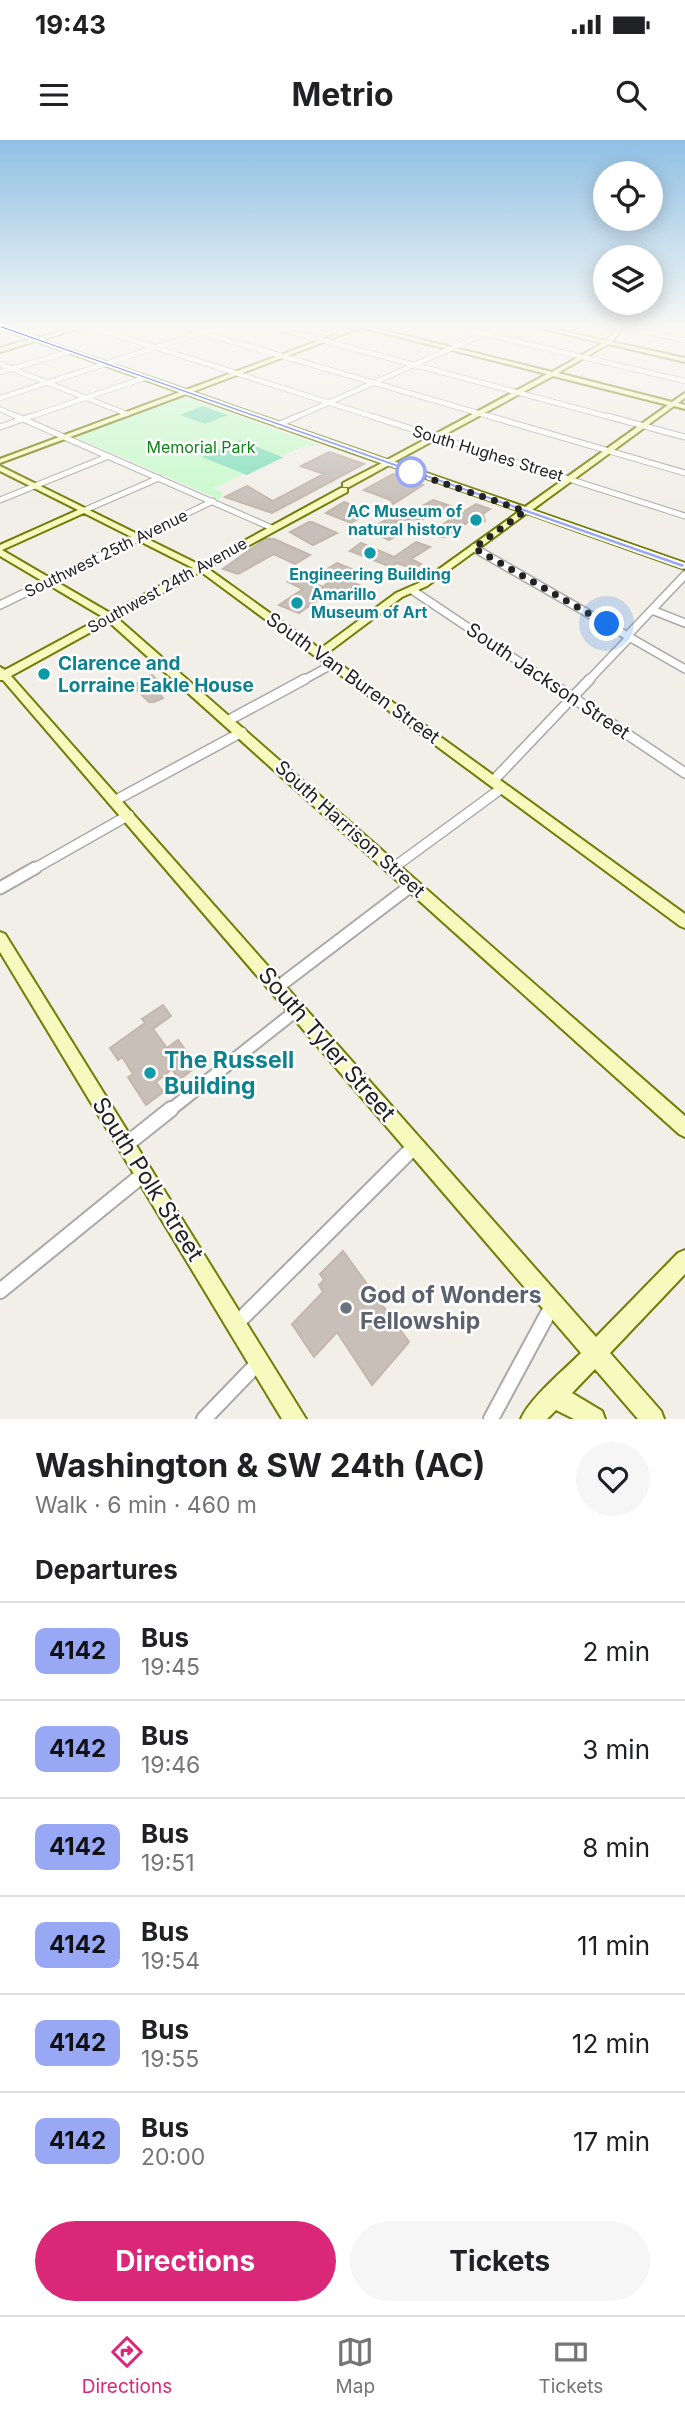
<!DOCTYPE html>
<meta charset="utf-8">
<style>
:root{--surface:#fff;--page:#f6f6f6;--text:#202124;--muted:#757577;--line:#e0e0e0;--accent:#db2777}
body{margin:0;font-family:Inter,sans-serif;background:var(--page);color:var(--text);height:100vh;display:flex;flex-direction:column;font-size:26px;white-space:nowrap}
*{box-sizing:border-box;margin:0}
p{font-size:23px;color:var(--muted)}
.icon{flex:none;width:38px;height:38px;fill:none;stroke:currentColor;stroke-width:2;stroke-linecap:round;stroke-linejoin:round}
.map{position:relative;height:1279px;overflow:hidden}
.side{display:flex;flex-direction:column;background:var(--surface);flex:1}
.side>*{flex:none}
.badge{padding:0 14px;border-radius:10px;font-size:24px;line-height:46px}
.buttons{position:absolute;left:593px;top:21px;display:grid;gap:14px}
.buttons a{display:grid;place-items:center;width:70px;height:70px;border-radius:50%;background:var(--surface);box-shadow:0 4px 18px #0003;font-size:35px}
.you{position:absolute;width:35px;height:35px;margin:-18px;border:5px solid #fff;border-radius:50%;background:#1a73e8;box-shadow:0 0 0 10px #1a73e833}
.map>.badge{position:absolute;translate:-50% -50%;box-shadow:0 0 0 4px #fff}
h2{padding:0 35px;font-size:26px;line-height:63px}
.round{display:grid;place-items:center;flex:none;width:74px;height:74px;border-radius:37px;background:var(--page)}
.overview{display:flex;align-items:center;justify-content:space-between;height:119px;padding:0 35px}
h1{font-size:33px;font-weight:700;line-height:52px}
.action{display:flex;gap:14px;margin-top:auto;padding:14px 35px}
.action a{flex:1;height:80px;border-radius:42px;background:var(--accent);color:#fff;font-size:28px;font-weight:700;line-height:80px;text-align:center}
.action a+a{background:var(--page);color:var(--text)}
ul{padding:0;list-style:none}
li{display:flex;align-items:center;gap:21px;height:98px;padding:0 35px;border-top:2px solid var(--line)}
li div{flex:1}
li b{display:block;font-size:26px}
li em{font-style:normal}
li .badge{min-width:77px;font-weight:700;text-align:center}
.status{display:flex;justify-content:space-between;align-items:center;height:49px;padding:0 35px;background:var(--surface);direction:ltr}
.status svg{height:19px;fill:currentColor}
header{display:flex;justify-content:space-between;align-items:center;height:91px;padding:0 35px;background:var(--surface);font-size:32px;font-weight:700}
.tabs{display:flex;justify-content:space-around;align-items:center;height:98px;border-top:2px solid var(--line);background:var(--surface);font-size:19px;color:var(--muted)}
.tabs a{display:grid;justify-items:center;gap:4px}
.tabs .selected{color:var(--accent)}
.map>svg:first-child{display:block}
</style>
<div class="status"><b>19:43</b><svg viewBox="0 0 49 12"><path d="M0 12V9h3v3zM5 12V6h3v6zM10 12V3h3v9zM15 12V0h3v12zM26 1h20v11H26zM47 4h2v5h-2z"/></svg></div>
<header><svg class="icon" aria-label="menu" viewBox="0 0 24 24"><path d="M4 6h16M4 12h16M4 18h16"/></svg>Metrio<svg class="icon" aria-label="search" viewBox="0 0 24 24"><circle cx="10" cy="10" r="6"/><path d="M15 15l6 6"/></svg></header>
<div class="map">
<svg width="685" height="1279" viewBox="0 0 685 1279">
<rect width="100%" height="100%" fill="#f2efe9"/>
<!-- park -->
<path fill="#c8facc" d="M182,256L322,306L306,305L214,348L224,354L219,359L75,297Z"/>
<!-- pitch -->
<path fill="#88e0be" d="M203,266L228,275L205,284L180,275Z
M240,300L282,317H284L247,335L202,317Z"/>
<!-- building -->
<path fill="#c7bfb8" stroke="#c4b6ab" stroke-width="2" d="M329,312L364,324L272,373L225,357L247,346L273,361L324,334L301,326Z
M393,334L423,345L393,364L391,360L364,350Z
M433,360L465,371L476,364L490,369L483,374L485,381L478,385L468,382L446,397H440L430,393L454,377L424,365Z
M344,362L361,369L372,371L351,383L326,373Z
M421,368L424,379L397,380L410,387L389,400L368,390L389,378L396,381L393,373L397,372L396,369Z
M309,382H312L337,393L313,405L290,392Z
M265,399H274L310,415L295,424L274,414L238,434L223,429Z
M416,402L430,407L411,419L421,424L414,429L397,423L391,427L350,411L361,403L394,417Z
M337,423L361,433L349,441L359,445L336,455L329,452L299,473L279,465L303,449L288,442L298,436L323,447L336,436L324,431Z
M152,535L165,547L159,553L163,558L154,562H149L133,546Z
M163,865L171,876L153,889L167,908L178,900L197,926L179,940L172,929L156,942L163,952L146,965L128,937L133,934L122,917L118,920L110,908L145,883L142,879Z
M343,1111L409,1202L372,1245L337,1192L314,1217L292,1184L323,1152L319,1145L324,1140L320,1134Z"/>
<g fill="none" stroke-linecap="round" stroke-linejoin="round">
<defs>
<path id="street-far5" d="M91,187L377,278
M182,187L495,278
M273,187L613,278
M319,187L342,193
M455,187L685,241
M621,187L685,200
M0,190L11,187
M0,224L127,274
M0,232L69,212
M0,258L219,187
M0,269L20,278
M27,278L144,238
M294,278L500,187"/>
<path id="street-far4" d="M16,276L272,388
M371,276L685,376
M489,276L685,333
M607,276L685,297
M278,285L298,276
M0,287L32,276
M0,360L109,316
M85,370L159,338
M147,393L213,361"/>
<path id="street-far3" d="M474,408L685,529
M412,450L548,541
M0,465L150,392
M652,470L685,483
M627,496L685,435
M302,541L333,524
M588,541L630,497"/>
<path id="street-far2" d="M545,539L685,633
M229,580L305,539
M493,641L590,539
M116,660L242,592
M393,728L502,648
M32,730L129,675"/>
<path id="street-far1" d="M0,748L35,728
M278,847L412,745
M169,971L297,870"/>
<path id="street" d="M127,1004L171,969
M0,1151L145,1033
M237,1183L414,1007
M204,1279L259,1222
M491,1279L552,1166"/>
<path id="secondary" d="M0,187L36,198L75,187H82L42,200L186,250L356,187H370L552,232L603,203L537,187H545L606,201L619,187H623L612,202L685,218V222L608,204L558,233L672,262L685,253V258L678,263L685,265V269L674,266L532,370L685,423V429L527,373L427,446L402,457L326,514L685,774V788L680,786L204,434L200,432L117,478L685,976V997L679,994L109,482L11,536L596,1197L678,1113L685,1110V1134L610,1213L661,1271L664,1279H638L595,1229L572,1253L602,1271L605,1279H574L556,1270L547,1279H521C529,1259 564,1230 581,1213L3,540H0V527L5,530L103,477L0,416V405L78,370L0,331V326L200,425L341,348H347V352L207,428L320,509L396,453L421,442L520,371L389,325L349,347H343V343L382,323L186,254L0,323V319L180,252L36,201L0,212V208L31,199L0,189ZM363,187V188L547,234L387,320L192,252ZM553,236L668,265L525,367L394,322ZM84,373L193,428L110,473L2,410Z
M0,792L5,794L306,1279H282L0,812Z"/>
</defs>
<!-- street-far5 casing -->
<use href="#street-far5" stroke="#a9a9a9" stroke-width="6"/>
<!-- street-far4 casing -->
<use href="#street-far4" stroke="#a9a9a9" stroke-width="7"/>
<!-- street-far3 casing -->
<use href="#street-far3" stroke="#a9a9a9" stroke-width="10"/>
<!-- street-far2 casing -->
<use href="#street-far2" stroke="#a9a9a9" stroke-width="12"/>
<!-- street-far1 casing -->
<use href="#street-far1" stroke="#a9a9a9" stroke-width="15"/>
<!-- street casing -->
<use href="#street" stroke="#a9a9a9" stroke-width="18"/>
<!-- secondary casing -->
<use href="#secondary" stroke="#707d05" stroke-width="4"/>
<!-- street-far5 -->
<use href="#street-far5" stroke="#fff" stroke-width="4.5"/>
<!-- street-far4 -->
<use href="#street-far4" stroke="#fff" stroke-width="5"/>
<!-- street-far3 -->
<use href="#street-far3" stroke="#fff" stroke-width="7"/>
<!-- street-far2 -->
<use href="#street-far2" stroke="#fff" stroke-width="9"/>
<!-- street-far1 -->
<use href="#street-far1" stroke="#fff" stroke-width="11"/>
<!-- street -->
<use href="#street" stroke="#fff" stroke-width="14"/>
<!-- secondary -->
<use href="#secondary" fill="#f7fabf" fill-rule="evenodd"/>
</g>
<!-- sky -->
<linearGradient id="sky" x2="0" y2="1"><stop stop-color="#8fc0e4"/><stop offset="0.51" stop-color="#f9f8f5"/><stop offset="1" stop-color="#f9f8f5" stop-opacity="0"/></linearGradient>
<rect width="685" height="366" fill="url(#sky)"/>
<!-- line -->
<path fill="#99a8f5" stroke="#fff" stroke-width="2" d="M0,185L685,424V426L682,428L0,188Z"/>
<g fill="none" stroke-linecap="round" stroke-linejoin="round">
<!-- walk -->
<path stroke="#222" stroke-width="7" stroke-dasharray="0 12.6" d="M411,332L525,371L474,408L607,484"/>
</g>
<!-- markers -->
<circle fill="#fff" stroke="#99a8f5" stroke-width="3.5" cx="411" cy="332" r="14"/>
<g fill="#0f9aa8" stroke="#fff" stroke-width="2.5">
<circle cx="476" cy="380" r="7"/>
<circle cx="370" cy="413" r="7"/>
<circle cx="297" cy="463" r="7"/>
<circle cx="44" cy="534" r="7"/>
<circle cx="150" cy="933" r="7"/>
</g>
<circle fill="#6b7280" stroke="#fff" stroke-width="2.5" cx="346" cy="1168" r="7"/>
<g text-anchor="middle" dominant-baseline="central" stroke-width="5" stroke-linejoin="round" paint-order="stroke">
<!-- far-park labels -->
<g font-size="16" fill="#0c8416" stroke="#fff">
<text x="201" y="307">Memorial Park</text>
</g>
<!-- far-street labels -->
<g font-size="16" fill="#222" stroke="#fff">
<text transform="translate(488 313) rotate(17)">South Hughes Street</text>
<text transform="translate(106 413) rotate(-26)">Southwest 25th Avenue</text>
<text transform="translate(167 445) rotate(-29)">Southwest 24th Avenue</text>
</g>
<!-- far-culture labels -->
<g font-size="16" font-weight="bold" fill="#0d838f" stroke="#fff" text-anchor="end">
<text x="462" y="371">AC Museum of<tspan x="462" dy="18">natural history</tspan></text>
<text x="370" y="434" text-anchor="middle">Engineering Building</text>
<text x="311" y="454" text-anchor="start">Amarillo<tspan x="311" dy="18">Museum of Art</tspan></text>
</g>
<!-- culture labels -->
<g font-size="19" font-weight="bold" fill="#0d838f" stroke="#fff" text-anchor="start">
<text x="58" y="523">Clarence and<tspan x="58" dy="22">Lorraine Eakle House</tspan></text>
</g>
<!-- street labels -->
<g font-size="19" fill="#222" stroke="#fff">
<text transform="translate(353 538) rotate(36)">South Van Buren Street</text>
<text transform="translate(548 541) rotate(34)">South Jackson Street</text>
<text transform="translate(350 689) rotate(42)">South Harrison Street</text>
</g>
<!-- near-street labels -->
<g font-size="23" fill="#222" stroke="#fff">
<text transform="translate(327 904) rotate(49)">South Tyler Street</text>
<text transform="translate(148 1039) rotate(58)">South Polk Street</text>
</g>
<!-- near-culture labels -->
<g font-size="23" font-weight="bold" fill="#0d838f" stroke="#fff" text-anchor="start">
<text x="164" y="920">The Russell<tspan x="164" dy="26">Building</tspan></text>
</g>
<!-- near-worship labels -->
<g font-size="23" font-weight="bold" fill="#5b616d" stroke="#fff" text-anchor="start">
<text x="360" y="1155">God of Wonders<tspan x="360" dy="26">Fellowship</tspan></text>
</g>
</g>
</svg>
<div class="buttons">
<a><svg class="icon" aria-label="locate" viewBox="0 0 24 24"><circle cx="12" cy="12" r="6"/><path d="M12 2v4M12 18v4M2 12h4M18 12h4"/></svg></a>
<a><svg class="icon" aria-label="layers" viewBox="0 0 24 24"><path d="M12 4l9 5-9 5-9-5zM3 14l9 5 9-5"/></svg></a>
</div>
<div class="you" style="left:607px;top:484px"></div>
</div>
<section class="side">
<div class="overview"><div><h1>Washington &amp; SW 24th (AC)</h1><p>Walk · 6 min · 460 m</p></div><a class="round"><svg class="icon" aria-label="heart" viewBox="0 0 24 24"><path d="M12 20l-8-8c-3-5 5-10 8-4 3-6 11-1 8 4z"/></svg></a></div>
<h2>Departures</h2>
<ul>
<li><span class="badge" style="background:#99a8f5;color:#111">4142</span><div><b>Bus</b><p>19:45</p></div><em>2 min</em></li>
<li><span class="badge" style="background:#99a8f5;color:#111">4142</span><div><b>Bus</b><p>19:46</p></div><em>3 min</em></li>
<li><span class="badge" style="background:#99a8f5;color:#111">4142</span><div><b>Bus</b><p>19:51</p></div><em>8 min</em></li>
<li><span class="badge" style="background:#99a8f5;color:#111">4142</span><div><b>Bus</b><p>19:54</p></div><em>11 min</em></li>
<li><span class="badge" style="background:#99a8f5;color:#111">4142</span><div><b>Bus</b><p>19:55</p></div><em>12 min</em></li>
<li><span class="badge" style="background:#99a8f5;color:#111">4142</span><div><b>Bus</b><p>20:00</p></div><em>17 min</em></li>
</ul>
<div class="action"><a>Directions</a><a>Tickets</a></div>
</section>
<nav class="tabs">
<a class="selected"><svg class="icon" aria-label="directions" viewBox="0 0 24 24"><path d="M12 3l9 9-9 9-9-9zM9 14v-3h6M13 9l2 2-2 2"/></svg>Directions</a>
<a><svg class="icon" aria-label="map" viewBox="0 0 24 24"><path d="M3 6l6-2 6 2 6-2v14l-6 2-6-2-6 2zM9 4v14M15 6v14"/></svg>Map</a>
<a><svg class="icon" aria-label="tickets" viewBox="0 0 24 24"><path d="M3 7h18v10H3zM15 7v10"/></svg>Tickets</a>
</nav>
